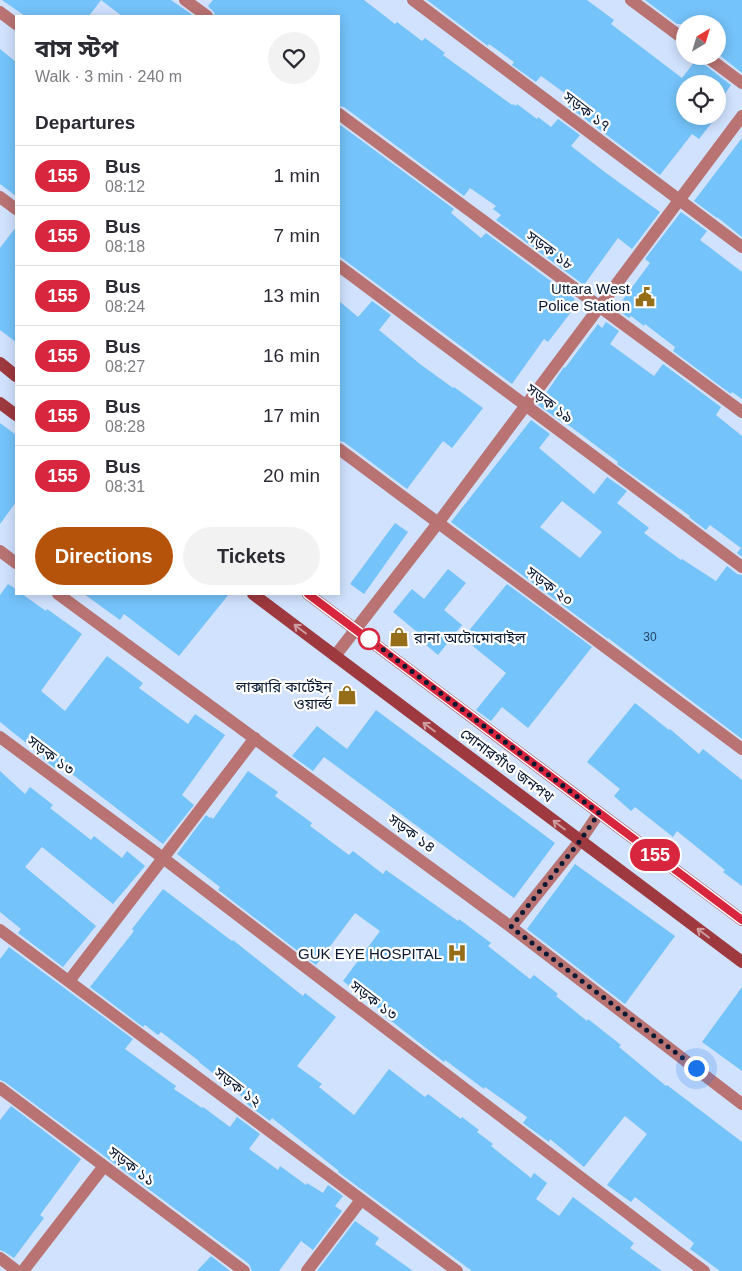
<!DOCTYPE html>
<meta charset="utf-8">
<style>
:root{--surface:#fff;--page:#f2f2f3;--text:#2b2b33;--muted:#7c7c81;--line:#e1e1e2;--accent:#b45309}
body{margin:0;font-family:Helvetica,"Noto Sans Bengali",sans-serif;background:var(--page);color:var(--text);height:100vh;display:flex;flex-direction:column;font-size:19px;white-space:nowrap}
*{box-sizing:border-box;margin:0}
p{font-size:16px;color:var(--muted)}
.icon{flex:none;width:28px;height:28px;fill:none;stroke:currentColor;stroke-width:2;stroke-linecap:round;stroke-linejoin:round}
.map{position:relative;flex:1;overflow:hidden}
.details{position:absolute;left:15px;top:15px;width:325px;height:580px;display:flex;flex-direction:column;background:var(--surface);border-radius:0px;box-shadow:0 2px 12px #0003}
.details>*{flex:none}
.badge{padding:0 10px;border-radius:16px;font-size:18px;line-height:32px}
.needle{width:32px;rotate:38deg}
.fabs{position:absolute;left:676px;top:15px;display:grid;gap:10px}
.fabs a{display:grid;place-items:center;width:50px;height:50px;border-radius:50%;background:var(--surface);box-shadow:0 2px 12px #0003;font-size:25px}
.you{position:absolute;width:25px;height:25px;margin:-12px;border:4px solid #fff;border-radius:50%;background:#1a73e8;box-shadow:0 0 0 8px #1a73e833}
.map>.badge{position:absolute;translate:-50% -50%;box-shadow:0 0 0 2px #fff}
h2{padding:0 20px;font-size:19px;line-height:45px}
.round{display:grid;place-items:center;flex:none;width:52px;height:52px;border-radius:26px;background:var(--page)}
.summary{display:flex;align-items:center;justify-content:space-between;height:85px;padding:0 20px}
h1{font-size:24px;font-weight:700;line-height:38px}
.button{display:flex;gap:10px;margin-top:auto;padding:10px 20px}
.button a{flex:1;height:58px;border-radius:30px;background:var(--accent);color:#fff;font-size:20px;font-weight:700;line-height:58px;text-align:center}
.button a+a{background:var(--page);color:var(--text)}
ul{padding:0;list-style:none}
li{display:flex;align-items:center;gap:15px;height:60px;padding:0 20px;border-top:1px solid var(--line)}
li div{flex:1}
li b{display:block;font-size:19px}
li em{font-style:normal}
li .badge{min-width:55px;font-weight:700;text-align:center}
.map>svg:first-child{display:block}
</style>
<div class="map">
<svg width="742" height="1271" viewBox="0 0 742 1271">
<rect width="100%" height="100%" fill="#d0e2fe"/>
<!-- building -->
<path fill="#74c3fa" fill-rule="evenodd" d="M2,0H171L194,16H122L101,0L89,16H25Z
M213,0H364L395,24L397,22L422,41L425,38L445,53L443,55L512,105L513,104L516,106L517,104L537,119L538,117L551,127L558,119L580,135L571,146L606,173L660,212L632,249L618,238L584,285L496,220L501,215L493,209L496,206L470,188L464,196L344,107L339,106V16H215L214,12L208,6Z
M427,0H587L614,20L611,24L682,78L698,57L701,62L731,85L718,104V84H685V116H717L699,139L692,134L660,175L568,106L573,99L541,76L536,82L512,65L514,62L489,44L488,46Z
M645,0H742V73L718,54V24H677Z
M0,49L16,62V196L0,184Z
M339,124L454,209L451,213L481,238L486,233L575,299L571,304L575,307L548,342L544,339L512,384L339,256Z
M742,138V237L717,217V218L694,201Z
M681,212L707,231L700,240L742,272V399L732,392L731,394L673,351L675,347L645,324L644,326L631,316L629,318L616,309L650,263L645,259Z
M16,227V342L0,330V248Z
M339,301L358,317L372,301L391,315L379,330L420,364L453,388L454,387L483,408L452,448L443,441L407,489L344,442L339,441Z
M606,322L619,331L610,344L654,376L663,364L721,407L716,415L742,436V557L737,553L741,548L710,525L706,530L689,517L690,516L617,464L618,462L563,421L562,422L538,405L564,367L565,368L598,324L602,328Z
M531,420L550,434L539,448L594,494L607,477L627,491L617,503L649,528L644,533L681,560L682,559L716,581L727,566L737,574L742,575V739L608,638V639L451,522ZM562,501L602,532L580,558L540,527Z
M0,423L16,435V502L0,524Z
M395,523L408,532L364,594L350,584Z
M448,569L466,583L444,610L462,625L438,655L425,644L428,641L393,612L412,589L424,599Z
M8,584L16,589V594H22L46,611L47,609L82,634L41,691L65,711L107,656L143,683L139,688L188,724L195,714L225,735L182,795L194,805L163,844L59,764L55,768L43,759L44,757L0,722V595Z
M507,584L592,647L528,728L502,707L491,721L476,710L506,673L463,638Z
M84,594H229L179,656L124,614L120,620Z
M635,703L669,730L670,729L699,754L703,749L742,780V886L723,872L725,870L677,831L673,837L635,807L631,811L614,796L620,789L587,762Z
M376,710L555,843L514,898L324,757L313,771L292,756L317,726L347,749Z
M0,771L25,794L30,787L53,805L50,808L91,840L94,836L122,858L127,851L145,866L113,904L42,847L25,867L96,926L63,967L18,933L21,929L0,912Z
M248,771L278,792L275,796L312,823L310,826L349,855L353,851L383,874L386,870L458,921L459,919L491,943L488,946L530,979L534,975L558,994L556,996L587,1021L588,1019L621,1045L619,1047L666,1086L667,1085L742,1142V1271H720L690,1249L694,1243L635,1197L631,1202L607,1185L647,1134L625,1116L584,1167L550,1139L549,1142L523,1123L527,1117L485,1087L484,1089L445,1060L444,1062L381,1013L382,1011L343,981L380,931L355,913L316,965L221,892L218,890L220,887L177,854L206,815L210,818L211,817L213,819Z
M575,864L675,936L625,1004L527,929Z
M163,889L232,941L233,940L303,996L305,993L336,1017L297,1066L322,1084L319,1087L354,1115L389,1069L425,1097L428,1094L461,1119L462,1117L479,1130L477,1132L493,1144L491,1146L531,1178L534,1173L547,1183L536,1199L559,1216L573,1197L634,1243L630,1248L662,1271H472L338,1172L339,1171L272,1118L270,1121L247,1104L249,1102L199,1062V1061L161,1032L158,1035L145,1025L143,1027L90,987L134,931L132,929Z
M9,947L133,1039L125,1049L176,1086L174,1089L202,1108L203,1107L230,1127L237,1117L260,1134L249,1149L278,1170L280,1166L306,1185L307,1183L323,1193L328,1185L343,1196L335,1206L342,1211L313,1250L301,1241L279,1271H252L249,1264L5,1082L0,1080V959Z
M742,987V1071L702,1042Z
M11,1106L81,1159L40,1215L44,1218L14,1258L5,1252L0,1250V1120Z
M355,1221L379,1238L375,1244L413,1271H317Z
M211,1256L230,1271H197Z"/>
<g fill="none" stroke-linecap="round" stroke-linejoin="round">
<!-- street -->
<path stroke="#b97373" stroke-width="12" d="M185,0L207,16
M413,0L742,247
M631,0L685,40
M0,12L16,24
M706,56L742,83
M339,114L742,412
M0,197L16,209
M339,266L742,567
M339,449L742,749
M0,551L16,563
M58,594L511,927L742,1104
M335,656L438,523L742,116
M0,737L163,858L677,1251L704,1271
M511,927L580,841L599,813
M0,930L457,1271
M69,981L255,738
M0,1088L244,1271
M0,1258L17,1271
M23,1271L104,1166
M307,1271L361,1200"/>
<!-- secondary -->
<path stroke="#9e393f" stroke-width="12" d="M0,363L16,376
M0,403L16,415
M253,594L742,962
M308,594L742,920"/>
</g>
<!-- one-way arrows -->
<defs><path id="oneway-shaft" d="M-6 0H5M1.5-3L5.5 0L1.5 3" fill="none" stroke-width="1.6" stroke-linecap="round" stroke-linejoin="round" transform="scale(1.25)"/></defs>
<g stroke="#ce9c9f">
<use href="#oneway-shaft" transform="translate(300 629) rotate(-143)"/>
<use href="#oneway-shaft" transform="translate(429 727) rotate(-143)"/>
<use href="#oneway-shaft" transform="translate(559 825) rotate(-143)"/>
<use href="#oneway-shaft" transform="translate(703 933) rotate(-143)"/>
</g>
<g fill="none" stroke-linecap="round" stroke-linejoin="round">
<defs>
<path id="line" d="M308,594L742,920"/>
</defs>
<!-- line casing -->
<use href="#line" stroke="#fff" stroke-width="11"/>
<!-- line -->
<use href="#line" stroke="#d7263d" stroke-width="8"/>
<!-- walk -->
<path stroke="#0a1932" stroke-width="5" stroke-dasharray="0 9" d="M369,639L599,813L580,841L511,927L696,1068"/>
</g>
<!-- icons -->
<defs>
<symbol id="civic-bare" viewBox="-9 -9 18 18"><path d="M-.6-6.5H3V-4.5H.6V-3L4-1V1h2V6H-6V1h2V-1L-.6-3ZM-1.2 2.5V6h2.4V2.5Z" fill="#966d19" stroke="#fff" stroke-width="2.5" paint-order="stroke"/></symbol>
<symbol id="shop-bare" viewBox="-9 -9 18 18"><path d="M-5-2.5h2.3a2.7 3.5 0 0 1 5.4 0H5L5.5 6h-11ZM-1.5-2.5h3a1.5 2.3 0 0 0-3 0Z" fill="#966d19" stroke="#fff" stroke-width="2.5" paint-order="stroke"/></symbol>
<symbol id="hospital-bare" viewBox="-9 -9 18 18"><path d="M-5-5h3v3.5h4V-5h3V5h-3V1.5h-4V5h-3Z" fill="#966d19" stroke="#fff" stroke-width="2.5" paint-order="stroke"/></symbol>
</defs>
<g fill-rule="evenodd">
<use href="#civic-bare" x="631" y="283" width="28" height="28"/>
<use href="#shop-bare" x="385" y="623" width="28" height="28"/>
<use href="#shop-bare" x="333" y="681" width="28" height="28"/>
<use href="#hospital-bare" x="443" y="939" width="28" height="28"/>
</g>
<!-- markers -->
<circle fill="#fff" stroke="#d7263d" stroke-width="2.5" cx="369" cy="639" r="10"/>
<g text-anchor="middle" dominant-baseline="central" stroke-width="4.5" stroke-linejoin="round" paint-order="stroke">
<!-- number labels -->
<g font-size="12" fill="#244464">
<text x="650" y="637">30</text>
</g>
<!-- street labels -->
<g font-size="15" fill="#0a1932" stroke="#fff">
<text transform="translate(587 111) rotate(37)">সড়ক ১৭</text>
<text transform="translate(550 250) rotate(36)">সড়ক ১৮</text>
<text transform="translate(550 403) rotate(37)">সড়ক ১৯</text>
<text transform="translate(550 586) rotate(37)">সড়ক ২০</text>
<text transform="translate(51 755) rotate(37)">সড়ক ১৩</text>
<text transform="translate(507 765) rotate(37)">সোনারগাঁও জনপথ</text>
<text transform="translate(412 833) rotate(36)">সড়ক ১৪</text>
<text transform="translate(374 1000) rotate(37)">সড়ক ১৩</text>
<text transform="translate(238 1087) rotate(37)">সড়ক ১২</text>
<text transform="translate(132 1166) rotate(37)">সড়ক ১১</text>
</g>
<!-- poi labels -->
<g font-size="15" fill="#0a1932" stroke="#fff" text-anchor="end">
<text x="630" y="288">Uttara West<tspan x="630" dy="17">Police Station</tspan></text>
<text x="414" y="637" text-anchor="start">রানা অটোমোবাইল</text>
<text x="332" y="686">লাক্সারি কার্টেইন<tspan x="332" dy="17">ওয়ার্ল্ড</tspan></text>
<text x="442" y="953">GUK EYE HOSPITAL</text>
</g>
</g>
</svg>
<div class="fabs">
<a><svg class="needle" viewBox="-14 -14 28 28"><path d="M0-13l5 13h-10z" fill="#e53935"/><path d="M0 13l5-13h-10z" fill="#7c7c81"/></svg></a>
<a><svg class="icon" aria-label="locate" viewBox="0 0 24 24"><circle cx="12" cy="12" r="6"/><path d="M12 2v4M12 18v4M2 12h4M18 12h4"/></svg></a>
</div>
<div class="you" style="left:696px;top:1068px"></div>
<b class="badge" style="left:655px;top:855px;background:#d7263d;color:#fff">155</b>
<section class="details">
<div class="summary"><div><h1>বাস স্টপ</h1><p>Walk · 3 min · 240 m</p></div><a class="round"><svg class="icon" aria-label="heart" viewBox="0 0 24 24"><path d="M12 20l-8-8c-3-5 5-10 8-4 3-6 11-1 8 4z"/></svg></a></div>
<h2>Departures</h2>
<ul>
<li><span class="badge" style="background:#d7263d;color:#fff">155</span><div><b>Bus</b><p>08:12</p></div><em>1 min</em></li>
<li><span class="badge" style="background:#d7263d;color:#fff">155</span><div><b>Bus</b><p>08:18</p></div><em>7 min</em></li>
<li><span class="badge" style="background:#d7263d;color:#fff">155</span><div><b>Bus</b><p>08:24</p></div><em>13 min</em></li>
<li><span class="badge" style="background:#d7263d;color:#fff">155</span><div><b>Bus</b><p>08:27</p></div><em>16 min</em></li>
<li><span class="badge" style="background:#d7263d;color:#fff">155</span><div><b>Bus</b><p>08:28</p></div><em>17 min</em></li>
<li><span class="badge" style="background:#d7263d;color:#fff">155</span><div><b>Bus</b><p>08:31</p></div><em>20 min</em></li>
</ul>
<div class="button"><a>Directions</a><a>Tickets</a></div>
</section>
</div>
